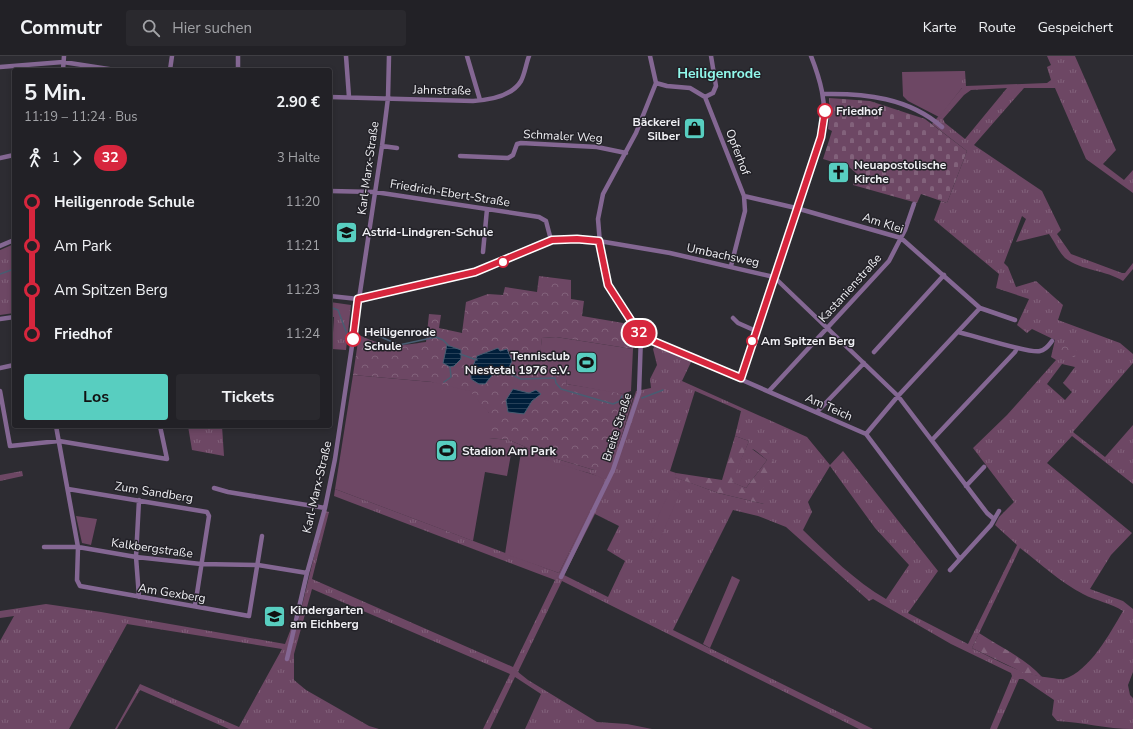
<!DOCTYPE html>
<html lang="de">
<meta charset="utf-8">
<style>
:root{--surface:#222126;--page:#2a292e;--text:#f1f3f6;--muted:#a2a3a7;--line:#3f3e43;--accent:#58cec0}
body{margin:0;font-family:"Nunito Sans",sans-serif;background:var(--page);color:var(--text);height:100vh;display:flex;flex-direction:column;font-size:15px;white-space:nowrap}
*{box-sizing:border-box;margin:0}
p{font-size:13px;color:var(--muted)}
.icon{flex:none;width:22px;height:22px;fill:none;stroke:currentColor;stroke-width:2;stroke-linecap:round;stroke-linejoin:round}
.map{position:relative;flex:1;overflow:hidden}
.sheet{position:absolute;left:12px;top:12px;width:320px;height:360px;display:flex;flex-direction:column;background:var(--surface);border-radius:4px;box-shadow:0 2px 6px #0003,0 0 0 1px var(--line)}
.sheet>*{flex:none}
.badge{padding:0 8px;border-radius:13px;font-size:14px;line-height:26px}
.map>.badge{position:absolute;translate:-50% -50%;box-shadow:0 0 0 2px #fff}
.legs{display:flex;align-items:center;gap:6px;height:44px;padding:0 12px;font-size:13px}
.legs p{margin-inline-start:auto}
.overview{display:flex;align-items:center;justify-content:space-between;height:68px;padding:0 12px}
h1{font-size:22px;font-weight:700;line-height:30px}
.primary-button{display:flex;gap:8px;margin-top:auto;padding:8px 12px}
.primary-button a{flex:1;height:46px;border-radius:4px;background:var(--accent);color:#111;font-size:16px;font-weight:700;line-height:46px;text-align:center}
.primary-button a+a{background:var(--page);color:var(--text)}
ul{padding:0 12px;list-style:none}
li{display:flex;align-items:center;gap:14px;height:44px;font-size:15px}
li i{display:grid;place-items:center;width:6px;height:100%;margin:0 5px;background:currentColor}
li i::after{content:'';width:10px;height:10px;margin:-5px;border:3px solid;border-radius:50%;background:var(--surface)}
li p{margin-inline-start:auto}
li:first-child i{background:linear-gradient(#0000 50%,currentColor 0)}
li:last-child i{background:linear-gradient(currentColor 50%,#0000 0)}
header{display:flex;align-items:center;gap:24px;box-sizing:border-box;height:56px;padding:0 20px;background:var(--surface);border-bottom:1px solid var(--line)}
header strong{font-size:19px}
nav{display:flex;gap:22px;margin-inline-start:auto;font-size:14px}
.search{width:280px;height:36px;background:var(--page);display:flex;align-items:center;gap:10px;box-sizing:border-box;padding:0 14px;border-radius:4px;color:var(--muted);font-size:15px}
.map>svg:first-child{display:block}
</style>
<header>
<strong>Commutr</strong>
<div class="search"><svg class="icon" aria-label="search" viewBox="0 0 24 24"><circle cx="10" cy="10" r="6"/><path d="M15 15l6 6"/></svg>Hier suchen</div>
<nav><a>Karte</a><a>Route</a><a>Gespeichert</a></nav>
</header>
<div class="map">
<svg width="1133" height="673" viewBox="0 0 1133 673">
<defs>
<pattern id="grass-tufts" width="24" height="20" patternUnits="userSpaceOnUse"><rect width="24" height="20" fill="#6d4764"/><path d="M3 7l-1-3M5 7V3M7 7l1-3M15 17l-1-3M17 17v-4M19 17l1-3" fill="none" stroke="#82627b"/></pattern>
<pattern id="forest-firs" width="22" height="20" patternUnits="userSpaceOnUse"><rect width="22" height="20" fill="#6d4764"/><path d="M5 1l3.5 6h-7zM16 11l3.5 6h-7z" fill="#82627b"/></pattern>
<pattern id="cemetery-stones" width="16" height="16" patternUnits="userSpaceOnUse"><rect width="16" height="16" fill="#6d4764"/><path d="M2 7V4a2 2 0 0 1 4 0v3zM10 15v-3a2 2 0 0 1 4 0v3z" fill="#82627b"/></pattern>
<pattern id="park-crowns" width="20" height="18" patternUnits="userSpaceOnUse"><rect width="20" height="18" fill="#6d4764"/><path d="M2 6a3 3 0 1 1 6 0M12 15a3 3 0 1 1 6 0" fill="none" stroke="#82627b"/></pattern>
<pattern id="water-rules" width="6" height="5" patternUnits="userSpaceOnUse"><rect width="6" height="5" fill="#001f3b"/><path d="M0 2.5h6" fill="none" stroke="#264058"/></pattern>
</defs>
<rect width="100%" height="100%" fill="#2d2c32"/>
<!-- grass -->
<path fill="url(#grass-tufts)" fill-rule="evenodd" d="M1047,0H1075L1116,94L1103,108L1124,124L1133,114V137L1086,103L1055,32H1024L974,89L1042,135L1061,174L1057,178L1071,198L1122,217H1125L1133,207V213L1123,225C1106,214 1082,215 1065,202C1059,196 1054,185 1049,178L1016,186L1026,163L1022,160L1004,207L1008,211L1016,231L1036,225L1063,249L1058,264L1120,287L1133,298V307L1073,376L1105,401L1133,369V428L1072,380L1047,407L1132,477L1111,499L1090,533L1123,545L1133,553V616L1128,629L1130,639L1133,642V673C1106,673 1083,666 1057,665L1052,659L1054,644L1023,623H1019L997,673H990L1012,620L1011,617L951,588L873,543L869,545L786,471L758,460L733,454L673,574L873,673H859L562,525L518,616L528,624L597,666L627,668L652,673H525L541,638L515,621L490,673H483L510,618L312,533L294,598V624L306,634L369,670L379,673H229L140,634L117,673H115L140,628L239,671L282,593L127,568L69,673H0V585L14,560L0,562V555L46,548L101,556L285,588L292,570L298,566L325,455L329,456L312,523L513,611L555,524L334,440L335,433L559,517L604,424C592,416 575,414 560,410C536,402 513,394 488,389L489,382L509,384L547,400L594,414L619,389L636,335L651,332L650,323L657,309L653,293L656,288L692,304L682,325L807,381L830,409L843,395L938,515L908,557L968,588L1017,489L995,469L999,461L1014,446L973,392L1007,359L1056,304L1051,301L1055,284L1032,273L1027,277L1017,269L1029,243L996,232L999,218L934,164L941,145L947,147L967,95L932,68L962,32V15H965L966,30L1047,27L1051,24L1047,11L1051,9ZM1007,32L965,83L945,67L943,63L964,39L971,34ZM1062,308L1075,311L1063,327L1072,336L1065,344L1047,328ZM695,335L741,355L735,380L749,385L731,426L746,432L767,404L752,393L769,398L759,436L764,448L718,437L675,421L676,417L670,415ZM830,410L875,472L909,509L886,543C855,525 829,499 803,474L812,456L808,446ZM595,458L619,470L607,494L625,505L608,541L564,519ZM1020,492C1041,508 1060,526 1083,538C1096,545 1111,547 1123,555C1110,577 1090,615 1064,623C1060,624 1055,622 1052,622C1022,619 998,605 972,592Z
M14,188V257L0,259V194Z
M330,246L351,249L346,294L332,293L334,261H330Z
M188,370H222L224,400L192,394Z
M22,415L23,420L0,425V419Z"/>
<!-- forest -->
<path fill="url(#forest-firs)" d="M735,380L749,385L732,426L746,432L767,404L752,392L755,387L769,398L777,413L760,436L768,443L764,448L718,437L674,421L676,417L722,424Z
M979,577C1000,591 1025,602 1042,621L1024,617L972,592Z"/>
<!-- cemetery -->
<path fill="url(#cemetery-stones)" d="M829,42L870,45L925,63L967,95L947,147L921,138L917,147L853,129L856,117L849,111L823,103L832,75L828,73L830,55Z"/>
<!-- park -->
<path fill="url(#park-crowns)" d="M539,220L571,224V243L584,245L582,260L629,268L636,280L633,293L556,281L542,282L539,313L568,318L566,328L617,336L633,342L619,389L610,413L594,414L547,400L509,384L489,382V357L432,326L353,319L359,279C386,292 397,290 426,286L429,258L441,259L439,272L462,277L466,246L488,238L503,239L505,231L537,236Z
M1057,288L1077,293L1075,301H1065L1055,295Z"/>
<!-- garden -->
<path fill="#6d4764" d="M962,15V32L939,61L908,45L903,40L902,16Z
M556,281L633,293L631,335L623,338L566,328L567,318L538,313L542,282Z
M353,319L432,326L470,335L489,357V389L512,393L507,420L485,416L473,485L335,433Z
M521,396L598,420L605,424L559,517L505,498Z
M671,432L680,437L659,485L650,479Z
M76,460L97,463L91,489L82,487Z
M732,520L740,524L710,592L703,588Z"/>
<!-- water -->
<path fill="url(#water-rules)" stroke="#485d72" d="M447,289L461,294V303L454,310L450,311L443,307Z
M498,292L500,295L507,293L512,305L506,318L494,317L485,328H479L471,323V315L477,300Z
M513,333L529,337L536,334L541,338L532,345L524,358L508,356L506,344Z"/>
<g fill="none" stroke-linecap="round" stroke-linejoin="round">
<!-- stream -->
<path stroke="#485d72" stroke-width="1.5" d="M0,218L14,213
M330,251L338,254L347,278
M366,277L381,281L399,289L436,281L443,284L449,290
M460,298L477,304
M506,316L521,323L555,322L556,327L561,333L613,348L620,345L622,340
M444,326L451,321L450,311
M642,342L663,334"/>
<!-- street -->
<path stroke="#846793" stroke-width="4.5" d="M346,0L349,41
M467,0L480,44
M0,11L63,6L115,14
M63,14L64,0
M170,14L172,0
M238,14V0
M656,27L667,30L690,32L705,41L744,140L745,155L731,210
M823,38C865,37 909,42 942,71
M330,41L473,45C489,44 512,40 521,25C525,17 526,8 529,0
M705,41L713,37L716,30L711,0
M382,90L397,92
M460,100L508,102L513,99L517,88L521,87L597,91L626,97
M0,102L14,99
M330,135L375,136L539,161L546,165L551,184
M744,140L796,152L901,182L980,252L1015,264
M0,190L14,184
M483,196L487,153
M330,240L358,243L460,221L490,211L551,184L566,183L599,185L670,197L774,221L898,340L987,457L994,463
M733,262L738,267L756,275
M0,263L14,261
M958,276C972,279 1031,298 1040,295C1046,294 1049,289 1052,285
M641,280L866,378L960,503
M874,296L944,219
M0,312L14,309
M741,322L823,71C827,47 820,23 811,0
M0,335L10,390L59,385L167,403L160,370
M769,335L889,205L905,174L914,148
M817,356L864,307
M56,370L78,491L77,524L80,530L249,560L262,480
M866,378L898,340L980,252
M932,384L1015,296L1017,292
M966,430L984,411
M214,432L228,436L325,452
M68,433L207,456L209,460L195,550
M44,491H78L136,501L201,508L258,509L307,517
M950,514L991,469L999,455
M561,521L613,414L639,337L641,280L609,229L601,200L598,163L603,138L636,77L656,27L650,0
M139,541L136,501L139,444
M287,603L307,517L325,452L335,403L382,90L388,42L389,0"/>
</g>
<g fill="none" stroke-linecap="round" stroke-linejoin="round">
<defs>
<path id="line-1" d="M353,283L358,243L475,216L552,184L577,183L599,185L608,229L641,280L741,322L821,81L825,55"/>
</defs>
<!-- line-1 casing -->
<use href="#line-1" stroke="#fff" stroke-width="9"/>
<!-- line-1 -->
<use href="#line-1" stroke="#d7263d" stroke-width="6"/>
</g>
<!-- icons -->
<defs>
<symbol id="shop-square" viewBox="-11 -11 22 22"><rect x="-9" y="-9" width="18" height="18" rx="4" fill="#58cec0" stroke="#232228"/><path d="M-5-2.5h2.3a2.7 3.5 0 0 1 5.4 0H5L5.5 6h-11ZM-1.5-2.5h3a1.5 2.3 0 0 0-3 0Z" fill="#111"/></symbol>
<symbol id="church-square" viewBox="-11 -11 22 22"><rect x="-9" y="-9" width="18" height="18" rx="4" fill="#58cec0" stroke="#232228"/><path d="M-1.2-6h2.4v3.5h3.3v2.4h-3.3V6h-2.4V-.1h-3.3v-2.4h3.3Z" fill="#111"/></symbol>
<symbol id="school-square" viewBox="-11 -11 22 22"><rect x="-9" y="-9" width="18" height="18" rx="4" fill="#58cec0" stroke="#232228"/><path d="M0-5L7-2L0 1L-7-2ZM-4 1L0 2.5L4 1V4Q0 6-4 4Z" fill="#111"/></symbol>
<symbol id="stadium-square" viewBox="-11 -11 22 22"><rect x="-9" y="-9" width="18" height="18" rx="4" fill="#58cec0" stroke="#232228"/><path d="M0-5a6.5 5 0 1 0 0 10a6.5 5 0 1 0 0-10ZM-3.5-1.8h7v3.6h-7Z" fill="#111"/></symbol>
</defs>
<g fill-rule="evenodd">
<use href="#shop-square" x="682" y="60" width="25" height="25"/>
<use href="#church-square" x="826" y="104" width="25" height="25"/>
<use href="#school-square" x="334" y="164" width="25" height="25"/>
<use href="#stadium-square" x="574" y="294" width="25" height="25"/>
<use href="#stadium-square" x="434" y="382" width="25" height="25"/>
<use href="#school-square" x="262" y="548" width="25" height="25"/>
</g>
<!-- markers -->
<g fill="#fff" stroke="#d7263d" stroke-width="2">
<circle cx="825" cy="55" r="7"/>
<circle cx="503" cy="206" r="5"/>
<circle cx="353" cy="283" r="7"/>
<circle cx="752" cy="285" r="5"/>
</g>
<g text-anchor="middle" dominant-baseline="central" stroke-width="3" stroke-linejoin="round" paint-order="stroke">
<!-- street labels -->
<g font-size="12" fill="#efeff3" stroke="#232228">
<text transform="translate(442 34) rotate(1)">Jahnstraße</text>
<text transform="translate(563 80) rotate(3)">Schmaler Weg</text>
<text transform="translate(738 96) rotate(69)">Opferhof</text>
<text transform="translate(368 112) rotate(-82)">Karl-Marx-Straße</text>
<text transform="translate(450 137) rotate(9)">Friedrich-Ebert-Straße</text>
<text transform="translate(883 167) rotate(18)">Am Klei</text>
<text transform="translate(723 199) rotate(12)">Umbachsweg</text>
<text transform="translate(850 232) rotate(-48)">Kastanienstraße</text>
<text transform="translate(829 351) rotate(24)">Am Teich</text>
<text transform="translate(617 371) rotate(-72)">Breite Straße</text>
<text transform="translate(317 431) rotate(-77)">Karl-Marx-Straße</text>
<text transform="translate(154 436) rotate(9)">Zum Sandberg</text>
<text transform="translate(152 492) rotate(8)">Kalkbergstraße</text>
<text transform="translate(172 537) rotate(9)">Am Gexberg</text>
</g>
<!-- stop labels -->
<g font-size="12" font-weight="bold" fill="#efeff3" stroke="#232228" text-anchor="start">
<text x="836" y="55">Friedhof</text>
<text x="364" y="276">Heiligenrode<tspan x="364" dy="14">Schule</tspan></text>
<text x="761" y="285">Am Spitzen Berg</text>
</g>
<!-- poi labels -->
<g font-size="12" font-weight="bold" fill="#efeff3" stroke="#232228" text-anchor="start">
<text x="680" y="66" text-anchor="end">Bäckerei<tspan x="680" dy="14">Silber</tspan></text>
<text x="854" y="109">Neuapostolische<tspan x="854" dy="14">Kirche</tspan></text>
<text x="362" y="176">Astrid-Lindgren-Schule</text>
<text x="570" y="300" text-anchor="end">Tennisclub<tspan x="570" dy="14">Niestetal 1976 e.V.</tspan></text>
<text x="462" y="395">Stadion Am Park</text>
<text x="290" y="554">Kindergarten<tspan x="290" dy="14">am Eichberg</tspan></text>
</g>
<!-- quarter labels -->
<g font-size="14" font-weight="bold" fill="#91f9ec" stroke="#232228">
<text x="719" y="17">Heiligenrode</text>
</g>
</g>
</svg>
<b class="badge" style="left:639px;top:277px;background:#d7263d;color:#fff">32</b>
<section class="sheet">
<div class="overview"><div><h1>5 Min.</h1><p>11:19 – 11:24 · Bus</p></div><b>2.90 €</b></div>
<div class="legs"><svg class="icon" aria-label="walk" viewBox="0 0 24 24"><circle cx="13" cy="4" r="2"/><path d="M13 8l-2 6 4 7M11 14l-3 7M7 12l3-4h3l4 4"/></svg>1<svg class="icon" aria-label="forward" viewBox="0 0 24 24"><path d="M9 5l7 7-7 7"/></svg><b class="badge" style="background:#d7263d;color:#fff">32</b><p>3 Halte</p></div>
<ul>
<li><i style="color:#d7263d"></i><b>Heiligenrode Schule</b><p>11:20</p></li>
<li><i style="color:#d7263d"></i><span>Am Park</span><p>11:21</p></li>
<li><i style="color:#d7263d"></i><span>Am Spitzen Berg</span><p>11:23</p></li>
<li><i style="color:#d7263d"></i><b>Friedhof</b><p>11:24</p></li>
</ul>
<div class="primary-button"><a>Los</a><a>Tickets</a></div>
</section>
</div>
